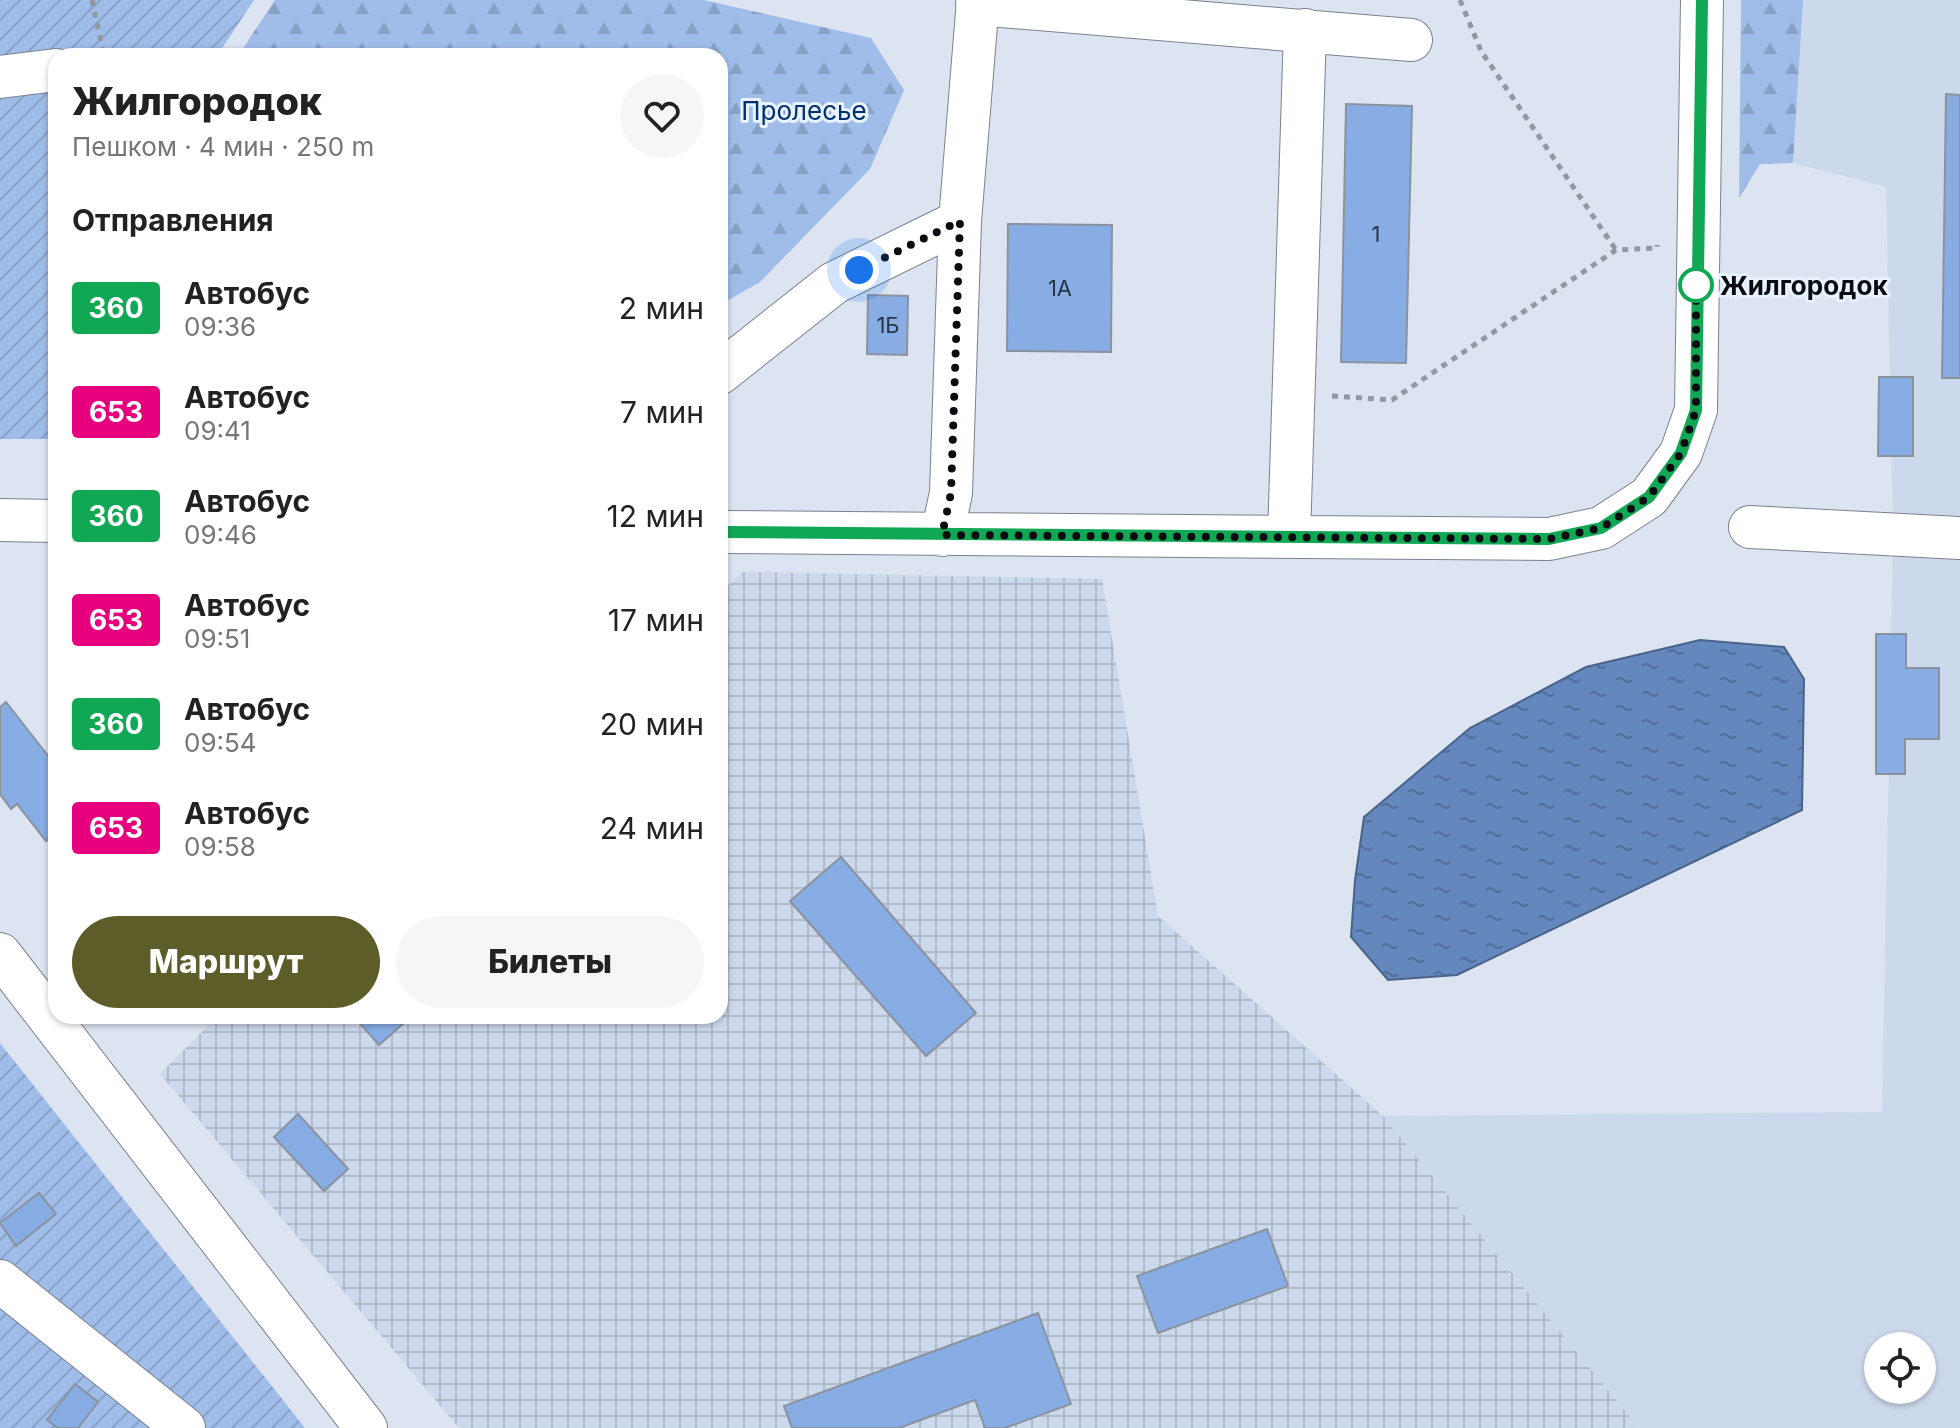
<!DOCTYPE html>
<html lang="ru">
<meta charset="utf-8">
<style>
:root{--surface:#fff;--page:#f6f6f6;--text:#222;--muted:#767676;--accent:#5d5d29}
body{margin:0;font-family:Inter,sans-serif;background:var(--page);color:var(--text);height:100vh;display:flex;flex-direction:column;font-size:30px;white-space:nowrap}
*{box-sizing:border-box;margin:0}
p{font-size:26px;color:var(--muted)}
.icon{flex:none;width:44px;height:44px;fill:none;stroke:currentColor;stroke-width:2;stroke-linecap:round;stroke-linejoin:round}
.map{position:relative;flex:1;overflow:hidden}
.details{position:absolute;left:48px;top:48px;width:680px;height:976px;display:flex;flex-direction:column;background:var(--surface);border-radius:24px;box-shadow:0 2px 6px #0004}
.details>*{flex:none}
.badge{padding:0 16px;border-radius:6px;font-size:28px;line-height:52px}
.fabs{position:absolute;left:1864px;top:1332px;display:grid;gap:16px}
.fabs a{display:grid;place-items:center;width:72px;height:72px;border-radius:50%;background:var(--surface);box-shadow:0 2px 6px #0004;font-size:40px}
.you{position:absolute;width:40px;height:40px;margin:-20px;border:6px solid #fff;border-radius:50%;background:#1a73e8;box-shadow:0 0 0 12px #1a73e833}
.map>.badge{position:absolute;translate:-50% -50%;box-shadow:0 0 0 4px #fff}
h2{padding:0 24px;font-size:30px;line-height:72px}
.round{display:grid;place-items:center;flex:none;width:84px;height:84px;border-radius:42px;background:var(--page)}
.overview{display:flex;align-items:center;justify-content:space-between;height:136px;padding:0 24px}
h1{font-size:38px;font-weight:800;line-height:60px}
.button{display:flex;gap:16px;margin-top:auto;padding:16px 24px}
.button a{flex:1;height:92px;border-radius:48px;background:var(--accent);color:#fff;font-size:32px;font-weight:800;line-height:92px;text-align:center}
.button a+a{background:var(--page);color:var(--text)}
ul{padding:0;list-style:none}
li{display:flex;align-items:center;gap:24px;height:104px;padding:0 24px}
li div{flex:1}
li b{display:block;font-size:30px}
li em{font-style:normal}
li .badge{min-width:88px;font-weight:700;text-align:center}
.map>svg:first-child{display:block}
</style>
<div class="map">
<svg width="1960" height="1428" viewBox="0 0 1960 1428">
<defs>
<pattern id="industrial-grid" width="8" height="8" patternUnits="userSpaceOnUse" patternTransform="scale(2)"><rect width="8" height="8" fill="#ccd9ec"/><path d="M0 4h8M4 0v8" fill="none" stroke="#aeb9c9"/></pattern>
<pattern id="forest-firs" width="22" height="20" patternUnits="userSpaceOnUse" patternTransform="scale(2)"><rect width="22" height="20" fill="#a0bde9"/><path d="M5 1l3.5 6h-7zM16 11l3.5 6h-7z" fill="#88a1c7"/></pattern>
<pattern id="garden-furrows" width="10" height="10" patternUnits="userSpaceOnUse" patternTransform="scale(2)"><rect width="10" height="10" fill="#a0bde9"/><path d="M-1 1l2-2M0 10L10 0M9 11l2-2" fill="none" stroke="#88a1c7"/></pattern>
<pattern id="water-ripples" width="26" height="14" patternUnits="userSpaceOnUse" patternTransform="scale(2)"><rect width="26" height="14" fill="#6488bd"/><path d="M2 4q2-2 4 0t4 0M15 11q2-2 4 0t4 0" fill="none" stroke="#516e98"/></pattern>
</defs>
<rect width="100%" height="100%" fill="#dce4f1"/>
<!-- built -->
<path fill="#ccd9ec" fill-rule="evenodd" d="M1801,0H1960V1428H1639L1383,1116L1882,1112L1893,535L1886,187L1793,163ZM1878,1346H1922V1390H1878Z"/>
<!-- industrial -->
<path fill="url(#industrial-grid)" d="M743,572L1102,579L1158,916L1383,1116L1639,1428H459L160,1074L218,1016H720V593Z"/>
<!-- forest -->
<path fill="url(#forest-firs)" d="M275,0H704L871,38L904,90L870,169L760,282L720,305V56H238Z
M1741,0H1803L1793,163L1760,164L1739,198Z"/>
<!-- garden -->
<path fill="url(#garden-furrows)" d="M0,0H254L217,56H56V439H0Z
M0,1043L305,1428H0Z"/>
<!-- water -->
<path fill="url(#water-ripples)" stroke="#496389" stroke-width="2" d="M1700,640L1784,647L1804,679L1802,810L1457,975L1388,980L1351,937L1355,880L1364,817L1470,728L1586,667Z"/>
<!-- building -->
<path fill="#88ade5" stroke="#8a929e" stroke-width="2" d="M1946,94L1960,95V378H1942Z
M1346,104L1412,106L1406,363L1341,362Z
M1008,224L1112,225L1111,352L1007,351Z
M868,295L908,296L907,355L867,354Z
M1879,377H1913V456H1878Z
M1876,634H1906V668H1939V739H1905V774H1876Z
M6,702L56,766V833L46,841L17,804L11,809L0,794V707Z
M841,857L976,1013L926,1056L790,901Z
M362,1016H412L379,1045L357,1020Z
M298,1114L348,1169L324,1191L274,1137Z
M39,1193L56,1214L16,1246L0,1223Z
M1267,1229L1288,1286L1158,1333L1137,1276Z
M1038,1313L1071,1404L1005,1428H985L975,1400L899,1428H792L784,1406Z
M75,1384L98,1402L78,1428H58L47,1420Z"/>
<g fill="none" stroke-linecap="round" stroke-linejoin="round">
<defs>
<path id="minor" d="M977,4L1411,40
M0,77L56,70
M720,373L834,283L960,221
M0,520L56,521
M1750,527L1960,538
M720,532L1549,539L1601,528L1649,497L1681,453L1696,410L1702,0
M942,535L951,493L960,221L978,0
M1289,537L1305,30
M0,954L366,1428
M0,1281L184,1428"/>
</defs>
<!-- minor casing -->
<use href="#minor" stroke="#7a828e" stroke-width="44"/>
<!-- path -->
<path stroke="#9198a1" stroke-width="5" stroke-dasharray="6 6" stroke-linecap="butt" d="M92,0L104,56
M1460,0L1481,51L1616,250
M1332,396L1392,400L1616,250L1657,248V245"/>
<!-- minor -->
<use href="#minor" stroke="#fff" stroke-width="42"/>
</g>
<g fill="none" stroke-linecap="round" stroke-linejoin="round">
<defs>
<path id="line" d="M720,532L1549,539L1601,528L1649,497L1681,453L1696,410L1702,0"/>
</defs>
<!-- line casing -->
<use href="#line" stroke="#fff" stroke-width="18"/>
<!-- line -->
<use href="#line" stroke="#10a855" stroke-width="12"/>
<!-- walk -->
<path stroke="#090c10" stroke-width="8" stroke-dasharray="0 14.4" d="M859,270L960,221L951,493L942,535L1549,539L1601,528L1649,497L1681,453L1696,410V283V285"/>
</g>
<!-- markers -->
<circle fill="#fff" stroke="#10a855" stroke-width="4" cx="1696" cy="285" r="16"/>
<g text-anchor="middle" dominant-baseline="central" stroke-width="6" stroke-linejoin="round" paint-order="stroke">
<!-- number labels -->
<g font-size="22" fill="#293445">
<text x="1376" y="234">1</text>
<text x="1060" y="288">1А</text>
<text x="888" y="325">1Б</text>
</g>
<!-- park labels -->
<g font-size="26" fill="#00306f" stroke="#e9f2ff">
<text x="804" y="110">Пролесье</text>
</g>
<!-- stop labels -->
<g font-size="26" font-weight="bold" fill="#090c10" stroke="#e9f2ff" text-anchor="start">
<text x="1720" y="285">Жилгородок</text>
</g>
</g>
</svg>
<div class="fabs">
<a><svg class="icon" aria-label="locate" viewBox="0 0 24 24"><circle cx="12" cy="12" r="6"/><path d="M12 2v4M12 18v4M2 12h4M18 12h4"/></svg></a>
</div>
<div class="you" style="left:859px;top:270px"></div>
<section class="details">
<div class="overview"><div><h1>Жилгородок</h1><p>Пешком · 4 мин · 250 m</p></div><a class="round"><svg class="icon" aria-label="heart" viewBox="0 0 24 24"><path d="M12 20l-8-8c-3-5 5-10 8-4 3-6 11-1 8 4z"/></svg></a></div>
<h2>Отправления</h2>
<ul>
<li><span class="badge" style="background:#10a855;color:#fff">360</span><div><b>Автобус</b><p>09:36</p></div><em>2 мин</em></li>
<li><span class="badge" style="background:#e6007e;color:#fff">653</span><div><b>Автобус</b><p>09:41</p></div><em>7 мин</em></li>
<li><span class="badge" style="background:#10a855;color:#fff">360</span><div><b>Автобус</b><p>09:46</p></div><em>12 мин</em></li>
<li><span class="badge" style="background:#e6007e;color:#fff">653</span><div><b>Автобус</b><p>09:51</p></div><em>17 мин</em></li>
<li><span class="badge" style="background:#10a855;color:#fff">360</span><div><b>Автобус</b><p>09:54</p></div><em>20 мин</em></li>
<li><span class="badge" style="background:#e6007e;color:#fff">653</span><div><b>Автобус</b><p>09:58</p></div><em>24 мин</em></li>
</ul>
<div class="button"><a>Маршрут</a><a>Билеты</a></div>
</section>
</div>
